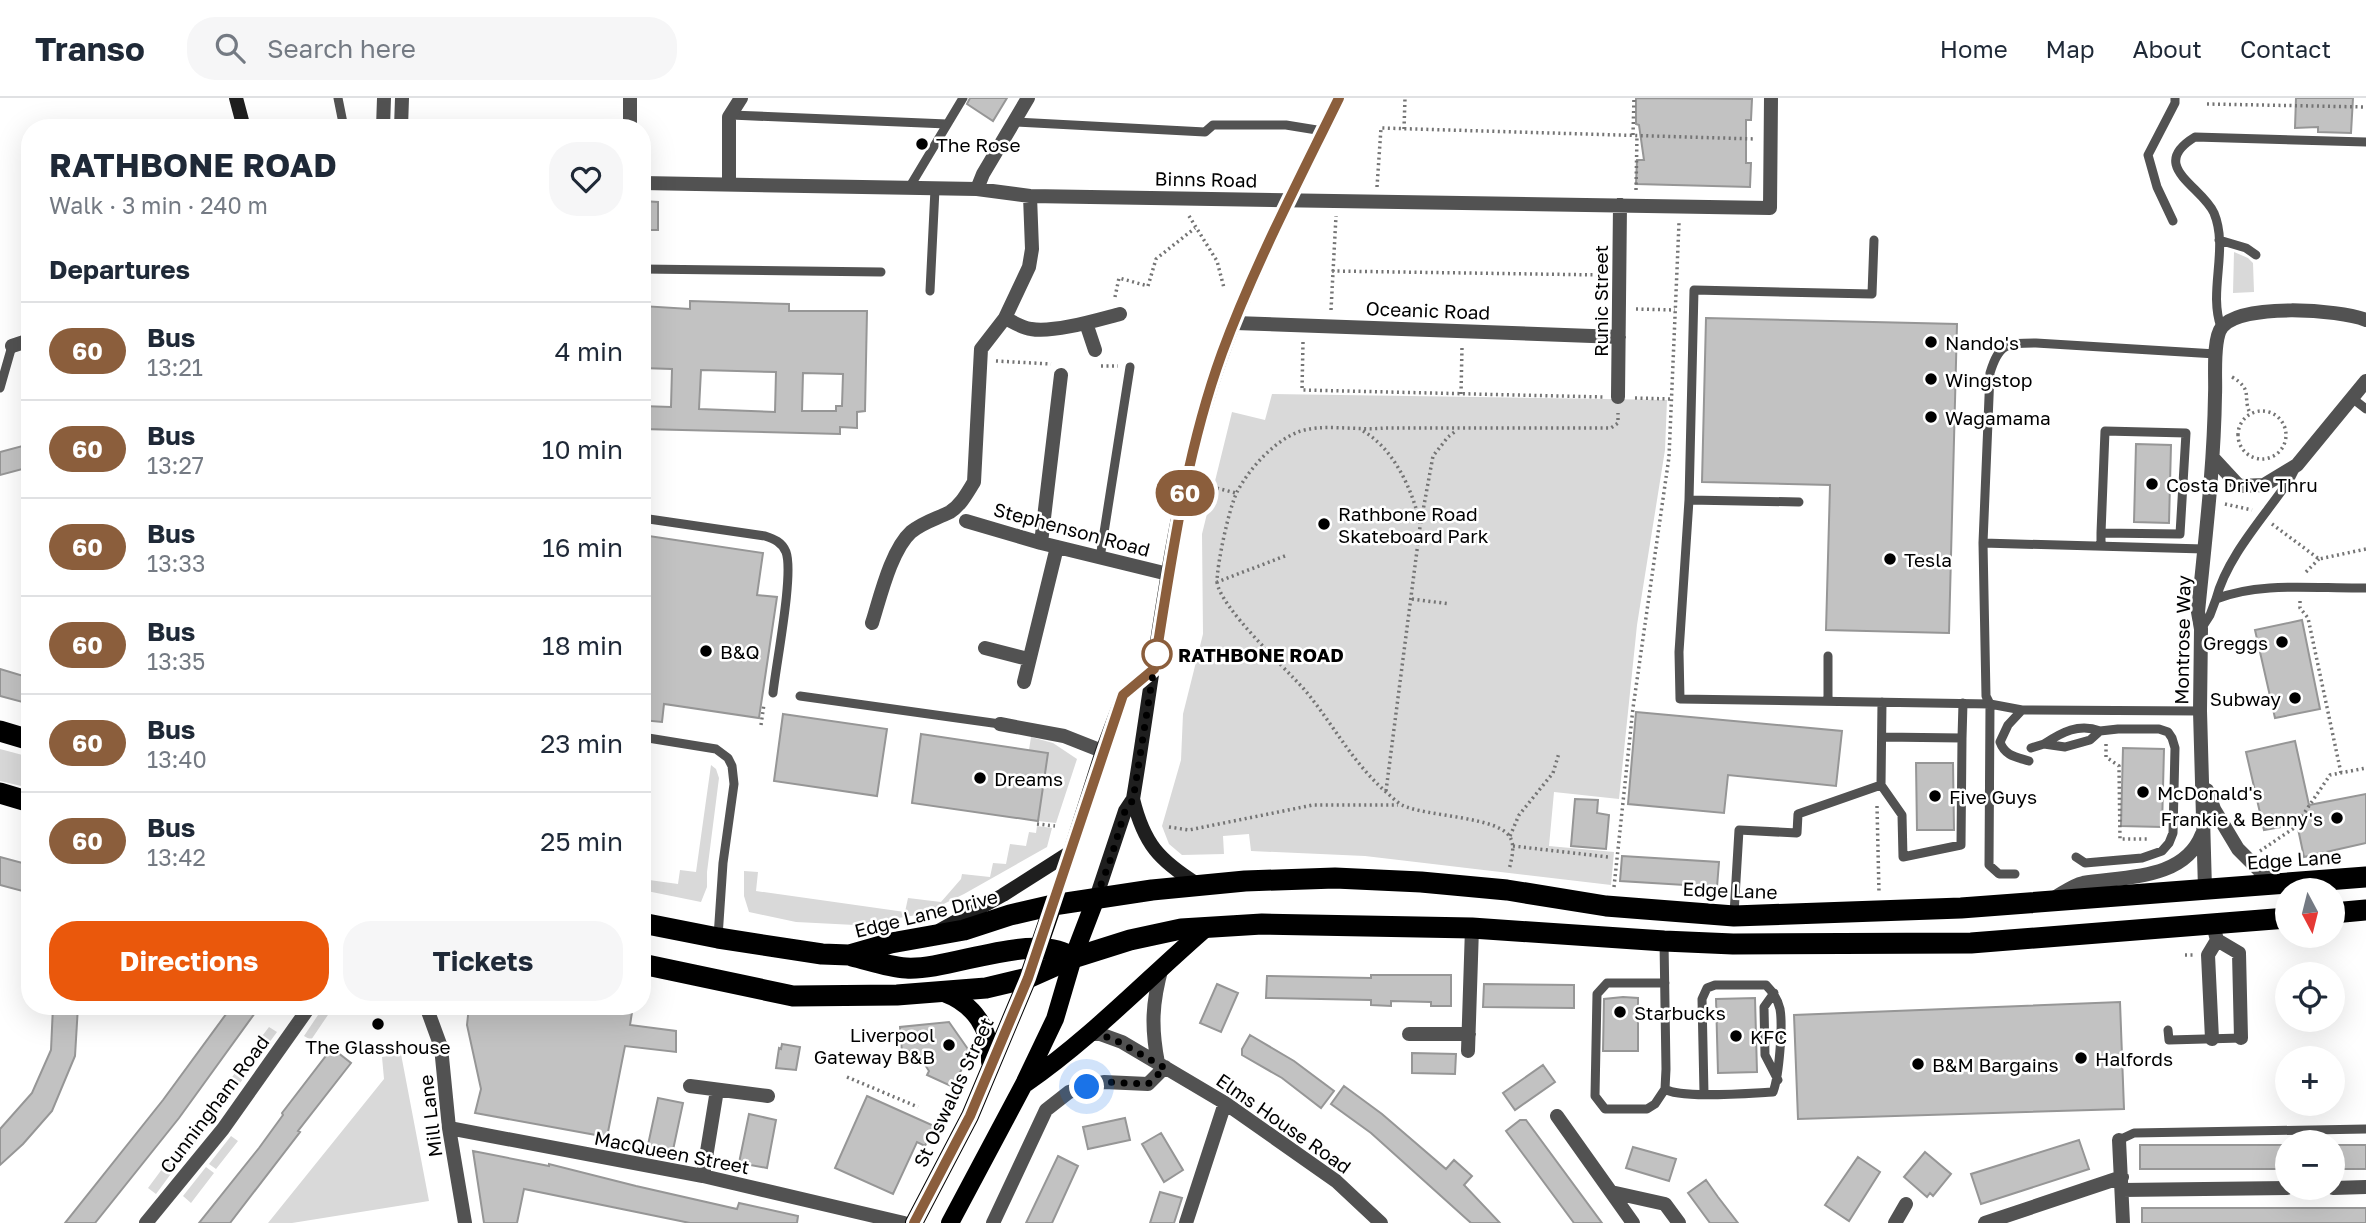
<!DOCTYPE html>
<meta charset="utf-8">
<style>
:root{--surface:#fff;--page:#f6f6f7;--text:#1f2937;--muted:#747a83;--line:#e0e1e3;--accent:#ea580c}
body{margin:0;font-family:"Golos Text",sans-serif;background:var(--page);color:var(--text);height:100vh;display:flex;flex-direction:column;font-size:26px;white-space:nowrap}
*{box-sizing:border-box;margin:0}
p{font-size:23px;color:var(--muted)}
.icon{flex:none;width:38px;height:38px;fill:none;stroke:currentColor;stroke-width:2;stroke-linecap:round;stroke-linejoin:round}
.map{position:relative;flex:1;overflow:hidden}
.sheet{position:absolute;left:21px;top:21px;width:630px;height:896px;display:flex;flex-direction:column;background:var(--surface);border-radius:28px;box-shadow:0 7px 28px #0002}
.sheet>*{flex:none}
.badge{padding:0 14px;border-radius:23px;font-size:24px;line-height:46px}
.needle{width:46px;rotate:173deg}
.controls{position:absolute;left:2275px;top:780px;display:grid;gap:14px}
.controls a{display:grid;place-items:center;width:70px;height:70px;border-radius:50%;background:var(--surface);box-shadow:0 7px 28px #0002;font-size:35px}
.you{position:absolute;width:35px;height:35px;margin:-18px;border:5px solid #fff;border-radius:50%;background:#1a73e8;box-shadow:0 0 0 10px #1a73e833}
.map>.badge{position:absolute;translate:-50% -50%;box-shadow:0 0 0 4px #fff}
h2{padding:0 28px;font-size:26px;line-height:63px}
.round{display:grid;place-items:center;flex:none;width:74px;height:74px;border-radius:28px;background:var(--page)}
.overview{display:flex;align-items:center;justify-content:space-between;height:119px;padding:0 28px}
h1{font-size:33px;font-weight:700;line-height:52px}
.action{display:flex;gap:14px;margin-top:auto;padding:14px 28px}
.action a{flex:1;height:80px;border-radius:28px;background:var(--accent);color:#fff;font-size:28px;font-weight:700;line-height:80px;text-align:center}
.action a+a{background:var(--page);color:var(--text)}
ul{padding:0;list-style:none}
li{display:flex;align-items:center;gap:21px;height:98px;padding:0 28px;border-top:2px solid var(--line)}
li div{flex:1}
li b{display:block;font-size:26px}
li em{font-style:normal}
li .badge{min-width:77px;font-weight:700;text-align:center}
header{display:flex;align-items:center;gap:42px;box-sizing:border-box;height:98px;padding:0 35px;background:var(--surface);border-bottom:2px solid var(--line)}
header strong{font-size:33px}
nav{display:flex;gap:38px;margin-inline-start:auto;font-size:24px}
.search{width:490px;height:63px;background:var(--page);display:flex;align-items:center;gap:18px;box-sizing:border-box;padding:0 24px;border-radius:28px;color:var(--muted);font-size:26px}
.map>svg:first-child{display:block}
</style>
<header>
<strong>Transo</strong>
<div class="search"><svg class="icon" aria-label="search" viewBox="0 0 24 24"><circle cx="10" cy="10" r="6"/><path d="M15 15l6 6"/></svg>Search here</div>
<nav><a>Home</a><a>Map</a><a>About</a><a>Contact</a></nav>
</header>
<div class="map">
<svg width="2366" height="1125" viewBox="0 0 2366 1125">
<rect width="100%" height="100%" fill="#fff"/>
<!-- green -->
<path fill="#d9d9d9" d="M2234,154L2248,160L2253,165L2254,194L2233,195Z
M1272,296L1667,302L1665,352L1637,527L1619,701L1554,694L1549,748L1614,754L1611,787L1365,758L1251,753L1249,736L1223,738L1224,756L1182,757L1169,746L1162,728L1181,662L1183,616L1203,536L1202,436L1232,314L1265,322Z
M1031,639L1053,645L1077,661L1056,725L1038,723L1048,655L1029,652Z
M0,651L30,659V690L0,683Z
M711,667L716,671L719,680L707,774V789L701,804L642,792V781L678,786L680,772L696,774Z
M1037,728L1052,730L1047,749L964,796L923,816L855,827L796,824L749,814L744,798V773L758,774L756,793L905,814L908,800L941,804L961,781L962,776L990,779L993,765L1006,766L1010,746L1026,748L1029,734L1036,735Z
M324,908H334L311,942L304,938Z
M269,929L277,934L255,964L247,958Z
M401,956L429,1103L292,1125H268L384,981L382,959Z
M245,961L253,967L230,999L225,989Z
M192,1033L200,1039L178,1067L170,1061Z
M231,1038L238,1043L216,1071L209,1066Z
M168,1063L176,1069L156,1096L148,1090Z
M206,1069L214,1075L191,1105L183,1098Z"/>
<!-- building -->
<path fill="#c2c2c2" stroke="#969696" stroke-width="2" fill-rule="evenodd" d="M970,0H1007L993,23L967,6Z
M1636,0L1752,1L1751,22H1746V65H1751L1750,89L1636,86L1637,62H1644L1639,27L1636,26Z
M2296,0H2353L2351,35L2318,34V29L2295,30Z
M642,103L658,104V132H642Z
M690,203L789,206V213H867L865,313L857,314V330L840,329V336L642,331V308L671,309L672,271L642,270V208L690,211ZM701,272L776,274L775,314L699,311ZM803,275L843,276L842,308H836V313H802Z
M1706,220L1957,226L1949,535L1826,532L1830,387L1702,384Z
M30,346V369L0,377V354Z
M2136,346L2171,347L2169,425L2134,424Z
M642,437L763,455L757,497L777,499L759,620L664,606L662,624L642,622Z
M2302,522L2320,611L2275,620L2255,532Z
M0,571L30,580V606L0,598Z
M1636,614L1842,633L1836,688L1728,677L1724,715L1628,706Z
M783,616L887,631L877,698L774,683Z
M921,636L1048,655L1038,723L912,705Z
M2295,643L2309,707L2366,696V745L2304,759L2297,726L2264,732L2246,654Z
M2123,650L2164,651L2162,729L2121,728Z
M1916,665H1953L1954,732H1917Z
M1575,701L1598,702L1597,715L1609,717L1606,751L1571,748Z
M1622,758L1719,764L1717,789L1620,783Z
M0,759L30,767V795L0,787Z
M1371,877H1451V908H1431V904L1391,903V908L1371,907V902L1266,900L1267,878L1371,880Z
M1217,886L1238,895L1221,934L1200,925Z
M1484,886L1574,887V910L1483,909Z
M1623,899L1638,900V953H1603L1604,901Z
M1755,900L1757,974L1718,975L1716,901Z
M2120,904L2124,1011L1798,1021L1794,917Z
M53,908H78L75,958L52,1013L23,1046L0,1067V1031L32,995L51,952Z
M232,908H260L179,1020L95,1125H65L163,1002Z
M469,908H633L630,927L676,933V954L625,948L607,1039L475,1015L481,991L467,927Z
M949,924L970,954L953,989L927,977L929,973L916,953L902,954L900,929Z
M1250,937L1294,963L1334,993L1321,1010L1282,980L1242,957V951Z
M782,946L800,949L796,972L776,970L779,950L781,951Z
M332,950L351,965L298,1033L300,1034L230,1125H199L259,1050L283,1017L282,1015Z
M1412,955L1456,956L1455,976L1412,975Z
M1543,967L1555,984L1515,1012L1503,995Z
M1344,988L1382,1016L1446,1071L1454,1062L1472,1078L1464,1087L1500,1125H1471L1371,1035L1331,1006Z
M867,998L934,1028L925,1048L917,1044L893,1096L835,1070Z
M658,1000L683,1005L673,1052L648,1047Z
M749,1016L776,1022L767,1070L739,1065Z
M1125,1020L1130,1042L1088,1051L1083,1029Z
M1520,1022H1526L1602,1125H1574L1506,1033Z
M1161,1035L1183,1072L1164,1084L1142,1046Z
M2079,1042L2089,1071L1981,1106L1971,1076Z
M2140,1047H2287V1071H2140Z
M2333,1047H2366V1071H2333Z
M1633,1049L1676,1061L1669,1083L1626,1070Z
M473,1053L549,1068V1066L636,1088L737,1111L739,1105L798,1118L797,1125H690L524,1091L517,1125H484Z
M1925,1054L1951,1076L1933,1098L1930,1095L1927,1099L1904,1079Z
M1058,1058L1078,1068L1052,1125H1026Z
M1858,1059L1880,1074L1849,1123L1825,1107Z
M1706,1082L1718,1099L1738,1125H1710L1688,1095Z
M1160,1094L1182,1100L1174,1125H1150Z
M2142,1110H2366V1125H2142Z"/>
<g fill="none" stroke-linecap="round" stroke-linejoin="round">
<!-- path -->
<path stroke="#747474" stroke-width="3.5" stroke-dasharray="2 3.5" stroke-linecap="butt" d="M2207,6L2366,9
M1404,31L1405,0
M1633,37L1634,0
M1377,89L1381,30L1755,41
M1636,92L1637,37
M1189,118L1217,163L1224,190
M1332,173L1602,177
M1115,199L1119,180L1148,188L1156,161L1195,130
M1636,211L1675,212
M1331,212L1336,118
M1303,244L1302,292L1603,299
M996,263L1051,266
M1101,268H1118
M2232,279C2254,292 2242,299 2250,315
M1461,296L1462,249
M1635,300L1672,301
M2238 337a24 24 0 1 1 48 0a24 24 0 1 1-48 0Z
M1363,333C1394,351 1412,391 1420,425
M1201,386L1236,395
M2225,406L2252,412
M2272,426L2319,461L2366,451
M1285,458L1217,484C1217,466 1229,410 1237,394C1249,371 1273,344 1298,334C1321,325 1358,333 1384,330H1611L1618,325V315
M2306,474L2319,461
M1217,484C1220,509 1284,569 1303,590C1333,625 1350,662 1386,694C1391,698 1396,704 1402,707C1425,719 1502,718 1511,741C1515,750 1511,763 1509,772
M1412,501L1450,506
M2300,503V510L2308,520L2341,675
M761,627L764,606
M2106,646V659L2119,668L2120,741H2148V743
M1386,693L1420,429L1433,358L1448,339L1457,332
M1877,708L1879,795
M1037,726L1055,728
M1169,729L1189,732L1313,707H1398
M1510,738L1519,717L1553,675L1559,655
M1513,748L1608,759
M2260,753L2294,730L2330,677L2366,670
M1614,789L1633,610L1669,359L1679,125
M2185,857H2193
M847,979L918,1009"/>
<!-- lane -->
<path stroke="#525252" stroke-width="9" d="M338,0L344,30
M731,17L947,26
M1015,24L1205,34L1213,27H1286L1323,33
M909,90L963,0
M2173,123L2157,89L2148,57L2175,5V0
M1874,142L1872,196L1694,192L1689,402L1679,554L1680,601L1990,606L1989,767L1999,776H2015
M2219,142L2246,150L2256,157
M642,171L881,174
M930,193L935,91
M2221,229C2208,193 2229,151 2214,115C2202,88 2147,68 2195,39L2366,44
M0,290L12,248
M2352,300L2366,311
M1689,402L1799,404
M642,420L765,438C774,441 782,444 786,454C794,476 776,566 773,595
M2101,435L2180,436L2186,335L2105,333L2101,435V448
M1983,445L1990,275C1999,245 2007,245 2036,245L2216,256
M1100,460L1130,269
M2216,501C2227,458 2265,418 2290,381L2296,369
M2201,531L2210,517L2216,501C2260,483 2318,491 2366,490
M800,598L1000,626
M1828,603V558
M2022,612L2008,627L2000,644C2005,658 2016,659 2029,663
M2200,613L2022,612L1990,606L1986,598L1983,445L2204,451
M642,639L716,651L728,660L732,668L734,686L723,765L718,839
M1882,639L1962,640L1963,605
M2044,646C2062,634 2079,625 2100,633
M2031,650L2044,646L2065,649L2090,642L2100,633L2118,631H2159L2168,634L2172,640L2175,650L2173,735L2169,745L2162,753L2142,760L2085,765L2076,759
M1881,687L1902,717L1903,759L1961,747L1962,640
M1734,816L1739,732L1797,735L1798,716L1881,687L1882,604
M1664,843L1666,971L1665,991C1679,1001 1751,995 1773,994C1779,979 1783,928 1780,911C1778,902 1773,894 1766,887H1715L1707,890L1702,901L1704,995
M1774,895L1764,909L1765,957L1778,982
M2168,932L2169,942L2241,940
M1665,991L1655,1006L1647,1011H1605L1595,998L1597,896L1607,885H1665
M2119,1042L2134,1035L2366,1031"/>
<!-- street -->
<path stroke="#525252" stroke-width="14" d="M383,30L384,0
M401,30L402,0
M630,30V0
M642,85L977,91L1030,98L1770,110L1771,0
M729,86V19L741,0
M977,91L983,76L1028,0
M1005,220C1013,224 1022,230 1031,231C1054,235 1097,222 1120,216
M1086,225L1095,252
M1235,225L1619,239
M12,248L30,242
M1618,299L1620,107
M2214,361L2239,388L2264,387L2297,367L2366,283
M966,423L1041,445L1168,476
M1041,445L1061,277
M872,525C880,500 891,452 911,434C923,424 936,421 950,414C961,407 967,395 974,384L981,251L1005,220L1029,169L1032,151L1030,98
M985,550L1028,561
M1024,584L1057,449
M1000,626L1064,638L1102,653
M2207,692L2214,711L2238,751L2262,775L2279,782
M2205,791L2200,613L2201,531L2198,514C2205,442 2214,370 2215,297C2216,281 2212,241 2222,229C2241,205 2339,211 2366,222
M2054,800C2063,795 2073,787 2083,785C2123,778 2184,783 2202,736
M2213,827L2217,842L2239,855L2241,940
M426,908L441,949L449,1030L465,1125
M1089,936H1100L1122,944L1225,1005L1336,1083L1381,1125
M1409,936H1469
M2212,941L2208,857L2217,842
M1468,953L1472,830
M1158,965C1151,929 1152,905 1162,869
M690,988L768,998
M1557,1018L1633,1125
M449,1030L703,1078L904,1125
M2119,1042L2123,1125
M703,1078L717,992
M2333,1090L2366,1089
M2122,1092L2287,1090
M1611,1094L1665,1106L1679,1125
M146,1125L223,1031L310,908
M993,1125L1046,1012L1069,994L1104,984L1148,986L1165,969
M1186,1125L1225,1005
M1895,1125L1906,1106
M1985,1125L2122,1079"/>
<!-- secondary -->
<path stroke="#1f1f1f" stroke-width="14" d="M236,0L244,30
M1133,701C1144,746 1159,762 1197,786
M1096,800L1125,713L1133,701C1156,563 1169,420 1212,286C1244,187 1294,93 1339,0
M1053,807L1102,653L1123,597L1154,571
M940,832L1003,797L1069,755"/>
<!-- primary -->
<path stroke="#000" stroke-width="18" d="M944,895C974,906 991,931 990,964
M1026,985C1091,940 1146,882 1206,830
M914,1125L970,1018L1028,880L1053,807
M950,1125L1024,986L1055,921L1073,860L1096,800"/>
<!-- highway -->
<path stroke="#000" stroke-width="21" d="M0,633L30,642
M0,695L30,704
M2333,815L2366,812
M642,825L718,840L822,856L849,857L891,845L964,832L1010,817L1053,807L1152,792L1245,783L1335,780L1421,784L1507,792L1606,808L1734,818L1961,810L2366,779
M852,858C869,862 888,869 906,870C950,873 1035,832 1073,860
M642,866L793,898L897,897L986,890L1028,880L1073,860L1130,842L1181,831L1262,826L1472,830L1664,843L1733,846L1971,845L2287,820"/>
</g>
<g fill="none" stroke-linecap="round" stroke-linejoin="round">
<defs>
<path id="line" d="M914,1125L970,1018L1028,880L1123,597L1154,571C1171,465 1185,357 1222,255C1254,168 1298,84 1339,0"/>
</defs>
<!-- line casing -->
<use href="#line" stroke="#fff" stroke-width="16"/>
<!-- line -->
<use href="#line" stroke="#8b5e3c" stroke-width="10"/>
<!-- walk -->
<path stroke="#000" stroke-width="7" stroke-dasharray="0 12.6" d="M1087,989L1104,984L1148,986L1165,970L1112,940L1089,936L1052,967L1024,986L1055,921L1073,860L1110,763L1125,713L1133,702L1157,551V556"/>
</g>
<!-- markers -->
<g fill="#000" stroke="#fff" stroke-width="2.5">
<circle cx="922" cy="46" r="7"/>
<circle cx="1931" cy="244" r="7"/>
<circle cx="1931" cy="281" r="7"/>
<circle cx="1931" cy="319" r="7"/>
<circle cx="2152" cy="386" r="7"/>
<circle cx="1324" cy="426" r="7"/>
<circle cx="1890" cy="461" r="7"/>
<circle cx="2282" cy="544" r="7"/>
<circle cx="706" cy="553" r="7"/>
<circle cx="2295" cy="600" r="7"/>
<circle cx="980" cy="680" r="7"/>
<circle cx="2143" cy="694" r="7"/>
<circle cx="1935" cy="698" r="7"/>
<circle cx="2337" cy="720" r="7"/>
<circle cx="1620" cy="914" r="7"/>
<circle cx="378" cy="926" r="7"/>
<circle cx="1736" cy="938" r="7"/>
<circle cx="949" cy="947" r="7"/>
<circle cx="2081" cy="960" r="7"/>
<circle cx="1918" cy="966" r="7"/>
</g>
<circle fill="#fff" stroke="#8b5e3c" stroke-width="3.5" cx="1157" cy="556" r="14"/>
<g text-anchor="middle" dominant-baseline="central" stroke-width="5" stroke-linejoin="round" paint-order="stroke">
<!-- poi labels -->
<g font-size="19" fill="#000" stroke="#fff" text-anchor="start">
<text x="936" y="46">The Rose</text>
<text x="1945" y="244">Nando's</text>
<text x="1945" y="281">Wingstop</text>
<text x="1945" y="319">Wagamama</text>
<text x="2166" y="386">Costa Drive Thru</text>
<text x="1338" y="415">Rathbone Road<tspan x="1338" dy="22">Skateboard Park</tspan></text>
<text x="1904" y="461">Tesla</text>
<text x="2268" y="544" text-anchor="end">Greggs</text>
<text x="720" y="553">B&amp;Q</text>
<text x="2281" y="600" text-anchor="end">Subway</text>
<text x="994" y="680">Dreams</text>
<text x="2157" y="694">McDonald's</text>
<text x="1949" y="698">Five Guys</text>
<text x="2323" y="720" text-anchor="end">Frankie &amp; Benny's</text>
<text x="1634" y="914">Starbucks</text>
<text x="935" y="936" text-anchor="end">Liverpool<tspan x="935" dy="22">Gateway B&amp;B</tspan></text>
<text x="1750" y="938">KFC</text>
<text x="378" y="948" text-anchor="middle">The Glasshouse</text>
<text x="2095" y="960">Halfords</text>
<text x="1932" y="966">B&amp;M Bargains</text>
</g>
<!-- street labels -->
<g font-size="19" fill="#000" stroke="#fff">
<text transform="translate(1206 81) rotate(1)">Binns Road</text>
<text transform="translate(1600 203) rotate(-90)">Runic Street</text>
<text transform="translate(1428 212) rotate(2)">Oceanic Road</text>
<text transform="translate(1072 431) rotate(15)">Stephenson Road</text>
<text transform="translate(2182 542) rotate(-89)">Montrose Way</text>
<text transform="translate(2294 761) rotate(-4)">Edge Lane</text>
<text transform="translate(1730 792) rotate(2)">Edge Lane</text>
<text transform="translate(926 815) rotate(-14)">Edge Lane Drive</text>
<text transform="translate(953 994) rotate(-65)">St Oswalds Street</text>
<text transform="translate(214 1006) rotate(-53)">Cunningham Road</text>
<text transform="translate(430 1018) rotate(-97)">Mill Lane</text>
<text transform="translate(1284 1025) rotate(35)">Elms House Road</text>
<text transform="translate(672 1054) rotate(11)">MacQueen Street</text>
</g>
<!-- stop labels -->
<g font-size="19" font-weight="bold" fill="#000" stroke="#fff" text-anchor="start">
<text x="1178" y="556">RATHBONE ROAD</text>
</g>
</g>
</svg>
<div class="controls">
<a><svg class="needle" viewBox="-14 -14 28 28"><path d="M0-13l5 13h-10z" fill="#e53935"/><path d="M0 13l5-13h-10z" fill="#747a83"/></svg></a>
<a><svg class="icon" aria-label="locate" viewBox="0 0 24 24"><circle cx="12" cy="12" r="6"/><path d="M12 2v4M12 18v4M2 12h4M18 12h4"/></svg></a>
<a>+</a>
<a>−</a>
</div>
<div class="you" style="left:1087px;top:989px"></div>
<b class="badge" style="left:1185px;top:395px;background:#8b5e3c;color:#fff">60</b>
<section class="sheet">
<div class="overview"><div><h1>RATHBONE ROAD</h1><p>Walk · 3 min · 240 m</p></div><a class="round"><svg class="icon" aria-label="heart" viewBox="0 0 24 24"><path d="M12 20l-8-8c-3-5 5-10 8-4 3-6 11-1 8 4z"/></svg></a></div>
<h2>Departures</h2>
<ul>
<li><span class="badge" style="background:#8b5e3c;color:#fff">60</span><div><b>Bus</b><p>13:21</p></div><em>4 min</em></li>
<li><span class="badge" style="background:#8b5e3c;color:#fff">60</span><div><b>Bus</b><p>13:27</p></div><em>10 min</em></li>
<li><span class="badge" style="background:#8b5e3c;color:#fff">60</span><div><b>Bus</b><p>13:33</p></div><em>16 min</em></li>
<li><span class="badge" style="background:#8b5e3c;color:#fff">60</span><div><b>Bus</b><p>13:35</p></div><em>18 min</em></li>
<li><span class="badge" style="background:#8b5e3c;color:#fff">60</span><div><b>Bus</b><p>13:40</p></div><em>23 min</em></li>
<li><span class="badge" style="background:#8b5e3c;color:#fff">60</span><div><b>Bus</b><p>13:42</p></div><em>25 min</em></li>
</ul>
<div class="action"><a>Directions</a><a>Tickets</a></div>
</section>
</div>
